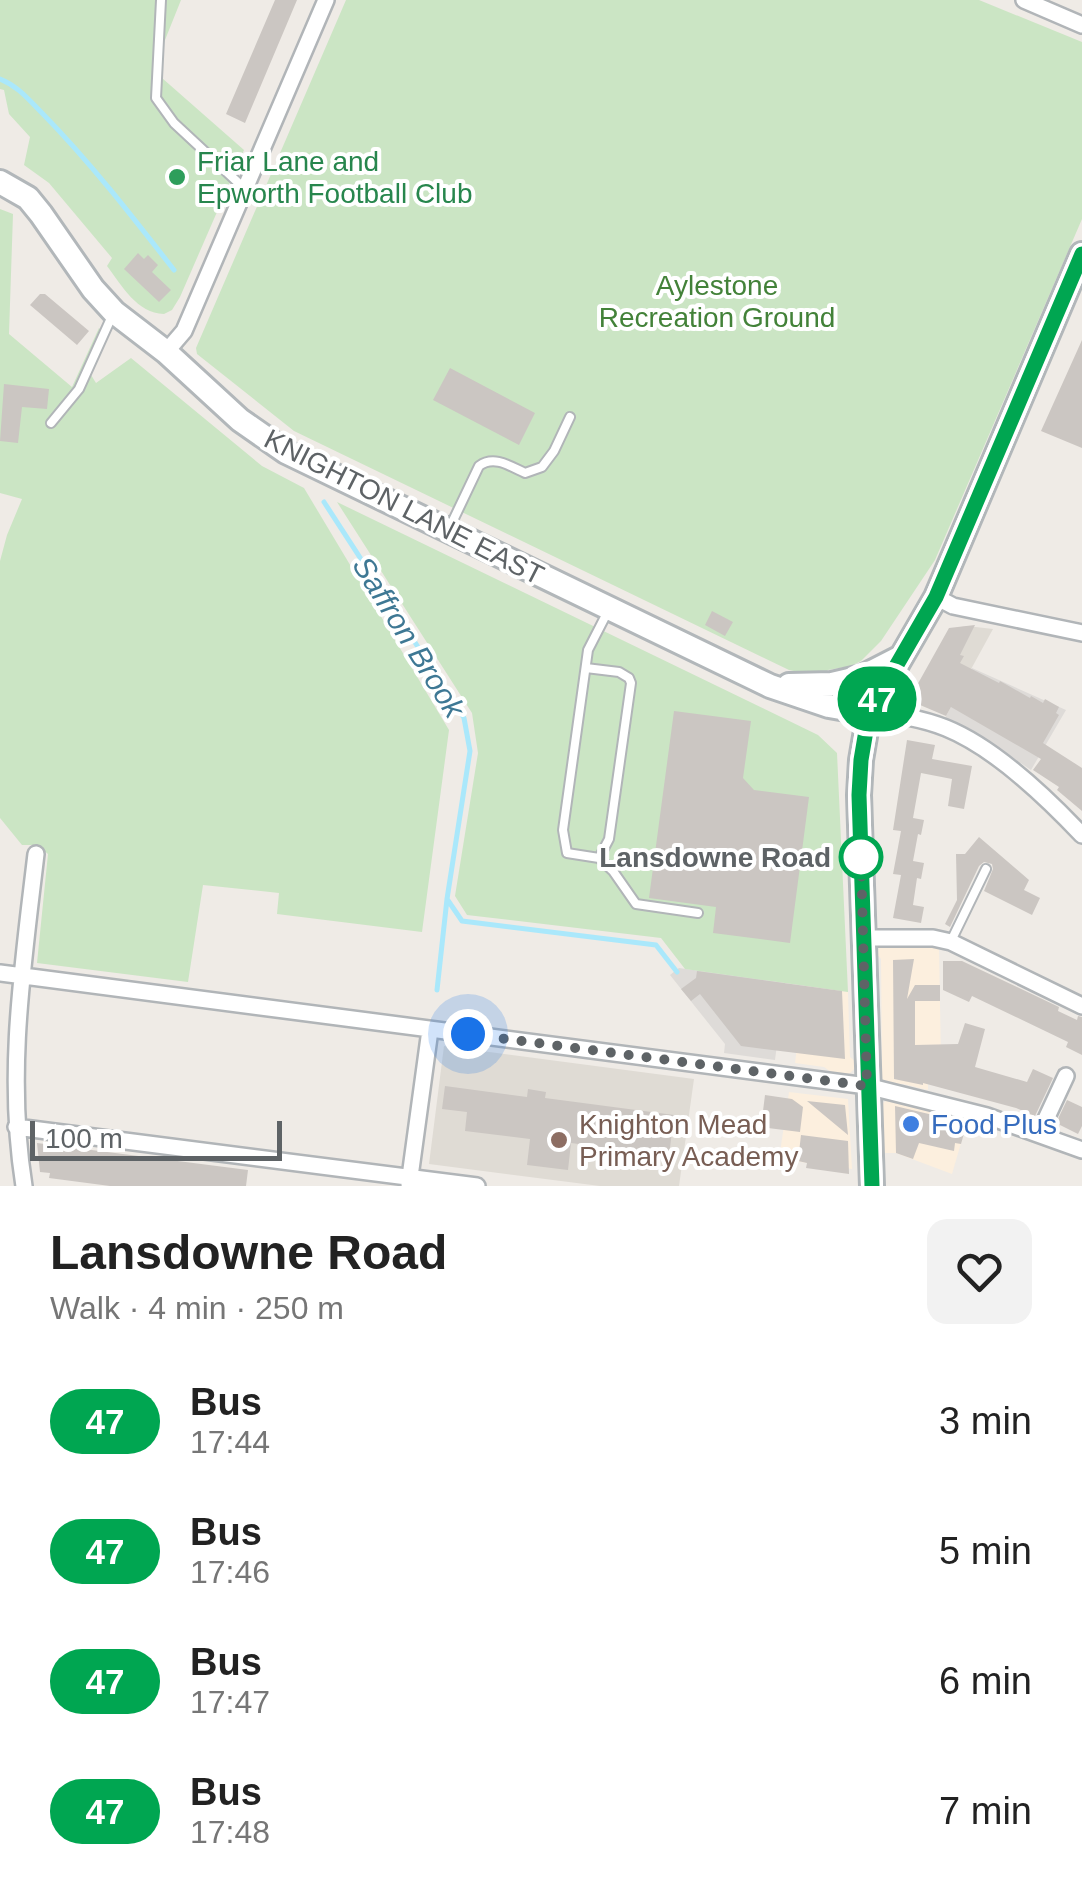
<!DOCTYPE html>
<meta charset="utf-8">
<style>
:root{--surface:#fff;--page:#f2f2f2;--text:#222;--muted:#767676}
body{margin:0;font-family:Arial,sans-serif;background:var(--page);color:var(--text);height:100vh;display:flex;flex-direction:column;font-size:38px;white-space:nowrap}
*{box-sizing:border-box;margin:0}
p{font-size:32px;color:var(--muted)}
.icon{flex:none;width:55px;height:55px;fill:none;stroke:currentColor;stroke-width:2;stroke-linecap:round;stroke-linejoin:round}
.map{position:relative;height:1186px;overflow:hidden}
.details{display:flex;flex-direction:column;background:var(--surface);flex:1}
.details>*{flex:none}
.badge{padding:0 20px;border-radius:32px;font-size:35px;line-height:65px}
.scale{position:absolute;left:30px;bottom:25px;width:252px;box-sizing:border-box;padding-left:10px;border:5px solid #5e6366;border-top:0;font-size:28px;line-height:35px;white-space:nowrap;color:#5e6366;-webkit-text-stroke:8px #fff;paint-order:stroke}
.you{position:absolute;width:50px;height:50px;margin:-25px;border:8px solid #fff;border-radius:50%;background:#1a73e8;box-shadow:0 0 0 15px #1a73e833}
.map>.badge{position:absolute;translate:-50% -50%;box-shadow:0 0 0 5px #fff}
.round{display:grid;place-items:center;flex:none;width:105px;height:105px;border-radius:20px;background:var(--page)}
.overview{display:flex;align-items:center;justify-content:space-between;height:170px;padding:0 50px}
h1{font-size:48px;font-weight:700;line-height:75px}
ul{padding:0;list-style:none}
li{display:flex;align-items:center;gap:30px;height:130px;padding:0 50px}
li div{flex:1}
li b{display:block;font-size:38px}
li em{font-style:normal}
li .badge{min-width:110px;font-weight:700;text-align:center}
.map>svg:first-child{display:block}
</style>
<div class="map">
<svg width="1082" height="1186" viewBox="0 0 1082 1186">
<rect width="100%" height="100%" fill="#efebe6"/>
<!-- commercial -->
<path fill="#fcefde" d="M882,945L939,946L941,1061H928V1090L903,1084L888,1085L879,1080L876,1072L882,1067L881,959L876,953Z
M805,986L848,992L850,1057L856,1062L855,1068L848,1075L831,1072L824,1067L795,1063Z
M789,1092L848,1099L852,1169L779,1159Z
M888,1100L912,1104L968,1119L952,1174L896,1153H882L879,1111L881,1104Z"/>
<!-- industrial -->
<path fill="#dedbd8" d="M972,668L1066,710L1031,770L983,737L945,718Z
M679,968L785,983L775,1060L724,1053L725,1044L670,975Z"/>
<!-- education -->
<path fill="#dfdbd4" d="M967,626L993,629L958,693L949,629Z
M444,1046L694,1079L679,1186H600L429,1164Z"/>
<!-- green -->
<path fill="#cbe5c4" d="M0,0H181L163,45L162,78L244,150L180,297L172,310L164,314C137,313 122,286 107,266L112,258L49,183L24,165L30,137L9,114L4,90L0,89Z
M346,0H979L1082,42V219L935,560L881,641L861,661L851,666L828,670L824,674L814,675L789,670L294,431L197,354L196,348Z
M0,209L13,214L9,334L72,387L99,328L108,337L91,375L96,383L131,358L262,466L304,488L449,730L422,932L277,914L279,893L203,885L188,982L37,963L48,854L37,845H22L0,818V561L7,535L22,499L0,493Z
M337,502L818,735L837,753L848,992L685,969L661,938L467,915L455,896L478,753L472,713Z"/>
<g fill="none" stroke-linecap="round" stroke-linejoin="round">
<!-- stream -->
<path stroke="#aae8fb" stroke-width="5" d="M0,79C18,86 29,100 42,113C90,162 132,216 174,270
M324,502L464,718L470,751L447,899L462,921L656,945L677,972
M437,990L447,899"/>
</g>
<!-- building -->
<path fill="#cbc6c2" d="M275,0H297L245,123L226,114Z
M138,253L144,259L148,255L158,265L152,272L171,290L159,302L124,269Z
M40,294H45L89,331L77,345L30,305Z
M1082,340V448L1041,431Z
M450,368L535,413L519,445L433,400Z
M4,384L49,389L47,409L22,407L18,443L0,441Z
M712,611L733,622L725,636L705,625Z
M975,625L960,655L964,656L960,663L999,683L1000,681L1030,698L1031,696L1043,703L1045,699L1059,707L1056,713L1059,715L1043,743L1082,768V811L1057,790L1059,787L1033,770L1041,759L951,707L946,716L913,702L911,696L949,628Z
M674,711L751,721L743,778L754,790L809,797L790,943L713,933L716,907L649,898Z
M907,740L935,745L932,759L972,766L964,809L948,806L952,779L921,773L913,818L924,820L921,835L918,834L913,861L924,863L921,879L917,878L913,905L924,907L921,923L893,918L901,875L893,874L901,831L893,830Z
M979,837L1029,880L1024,890L1040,898L1032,915L984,891L993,869L992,864L984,862L979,866L950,927L945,924L957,900L956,854H965Z
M914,959L907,999L915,985H940V1001H915V1045L958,1044L965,1023L985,1029L975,1067L1027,1082L1033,1069L1053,1078L1035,1116L1016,1108L923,1083V1085L894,1079L893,960Z
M943,961H962L1059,1007L1058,1011L1077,1020L1078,1016L1082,1017V1055L1066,1047L1068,1042L972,996L969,1002L943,990Z
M697,971L842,991L845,1059L741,1046L700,994L691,1001L681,989L696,978Z
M445,1086L527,1097L528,1089L546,1092L545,1098L674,1115L669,1156L571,1143L568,1170L527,1165L530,1139L465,1131L467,1112L442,1109Z
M765,1095L792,1099L803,1107L800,1132L761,1127Z
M1067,1100L1082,1107V1126L1078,1134L1056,1123Z
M807,1101L845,1105L848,1135Z
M895,1106L967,1123L961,1144L955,1143L954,1151L919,1143L913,1159L896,1153Z
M801,1135L848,1141L849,1174L806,1168L807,1163L798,1161Z
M37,1143L248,1170L246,1186H110L49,1178L50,1173L40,1172Z"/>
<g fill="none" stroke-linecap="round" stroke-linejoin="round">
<defs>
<path id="lane" d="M161,0L156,98L174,123L245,189
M51,423L79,389L112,316
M449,529L479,466C494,455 510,466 525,473L542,467L554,451L570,417
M586,668L619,672L629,678L631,683L609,839L599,858L567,853L563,830L588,650L607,613
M599,858L613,871L636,904L698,913
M951,941L986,869"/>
<path id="street" d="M1024,0L1082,25
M166,352L184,331L326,0
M936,597L953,606L1082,633
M869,713C896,714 921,718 946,728C993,747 1047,798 1082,835
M863,938H933L951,942L1082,1006
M0,973L867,1086L987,1116L1082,1150
M16,1127L477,1186
M1039,1134L1066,1076
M409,1184L430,1030
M24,1186C6,1074 23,965 36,854"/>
<path id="secondary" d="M0,182L28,198L41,214L93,289L114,312L166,352L240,420L286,452L770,686L829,706L869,713
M789,685L832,684L862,677L901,657
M872,1186L859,795L861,760L869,713L936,597L1082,254"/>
</defs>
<!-- lane casing -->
<use href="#lane" stroke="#b1b5b8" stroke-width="12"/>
<!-- street casing -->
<use href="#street" stroke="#b1b5b8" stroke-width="20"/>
<!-- secondary casing -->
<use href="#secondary" stroke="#b2b7ba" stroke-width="28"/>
<!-- lane -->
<use href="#lane" stroke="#fff" stroke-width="8"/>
<!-- street -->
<use href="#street" stroke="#fff" stroke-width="15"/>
<!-- secondary -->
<use href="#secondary" stroke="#fff" stroke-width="22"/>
</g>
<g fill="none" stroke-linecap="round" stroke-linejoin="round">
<defs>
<path id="line" d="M872,1186L859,795L861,760L869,713L936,597L1082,254"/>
</defs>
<!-- line casing -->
<use href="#line" stroke="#fff" stroke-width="22"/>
<!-- line -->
<use href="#line" stroke="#00a651" stroke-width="15"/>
<!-- walk -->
<path stroke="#5e6366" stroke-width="10" stroke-dasharray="0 18" d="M468,1034L867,1086L861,857"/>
</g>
<!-- markers -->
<circle fill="#2e9e5b" stroke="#fff" stroke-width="4" cx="177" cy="177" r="10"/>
<circle fill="#fff" stroke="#00a651" stroke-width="5" cx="861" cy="857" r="20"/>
<circle fill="#3f7fe0" stroke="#fff" stroke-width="4" cx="911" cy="1124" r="10"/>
<circle fill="#8d6e63" stroke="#fff" stroke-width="4" cx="559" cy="1140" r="10"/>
<g text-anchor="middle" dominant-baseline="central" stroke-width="8" stroke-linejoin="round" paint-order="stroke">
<!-- leisure labels -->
<g font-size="28" fill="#27864d" stroke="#fff" text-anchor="start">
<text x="197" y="161">Friar Lane and<tspan x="197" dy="32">Epworth Football Club</tspan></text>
</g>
<!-- park labels -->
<g font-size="28" fill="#438239" stroke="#fff">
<text x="717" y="285">Aylestone<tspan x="717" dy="32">Recreation Ground</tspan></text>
</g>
<!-- street labels -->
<g font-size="28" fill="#5e6366" stroke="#fff">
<text transform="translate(404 507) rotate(27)">KNIGHTON LANE EAST</text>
</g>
<!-- stop labels -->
<g font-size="28" font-weight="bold" fill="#5e6366" stroke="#fff" text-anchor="end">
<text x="831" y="857">Lansdowne Road</text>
</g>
<!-- education labels -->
<g font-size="28" fill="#785e54" stroke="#fff" text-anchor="start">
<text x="579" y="1124">Knighton Mead<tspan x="579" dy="32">Primary Academy</tspan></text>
</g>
<!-- shop labels -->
<g font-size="28" fill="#366cbe" stroke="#fff" text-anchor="start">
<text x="931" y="1124">Food Plus</text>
</g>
<!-- water labels -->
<g font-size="30" font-style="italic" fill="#3e7894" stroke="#fff">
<text transform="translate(409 637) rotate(58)">Saffron Brook</text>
</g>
</g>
</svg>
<div class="scale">100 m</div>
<div class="you" style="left:468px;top:1034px"></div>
<b class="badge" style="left:877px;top:699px;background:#00a651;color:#fff">47</b>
</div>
<section class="details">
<div class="overview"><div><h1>Lansdowne Road</h1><p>Walk · 4 min · 250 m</p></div><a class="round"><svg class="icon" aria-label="heart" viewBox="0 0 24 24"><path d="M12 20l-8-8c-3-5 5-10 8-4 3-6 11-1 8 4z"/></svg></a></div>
<ul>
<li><span class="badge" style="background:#00a651;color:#fff">47</span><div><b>Bus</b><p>17:44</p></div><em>3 min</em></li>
<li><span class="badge" style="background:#00a651;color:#fff">47</span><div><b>Bus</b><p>17:46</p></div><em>5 min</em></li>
<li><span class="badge" style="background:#00a651;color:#fff">47</span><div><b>Bus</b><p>17:47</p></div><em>6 min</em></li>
<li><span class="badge" style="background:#00a651;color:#fff">47</span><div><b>Bus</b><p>17:48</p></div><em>7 min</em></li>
</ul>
</section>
